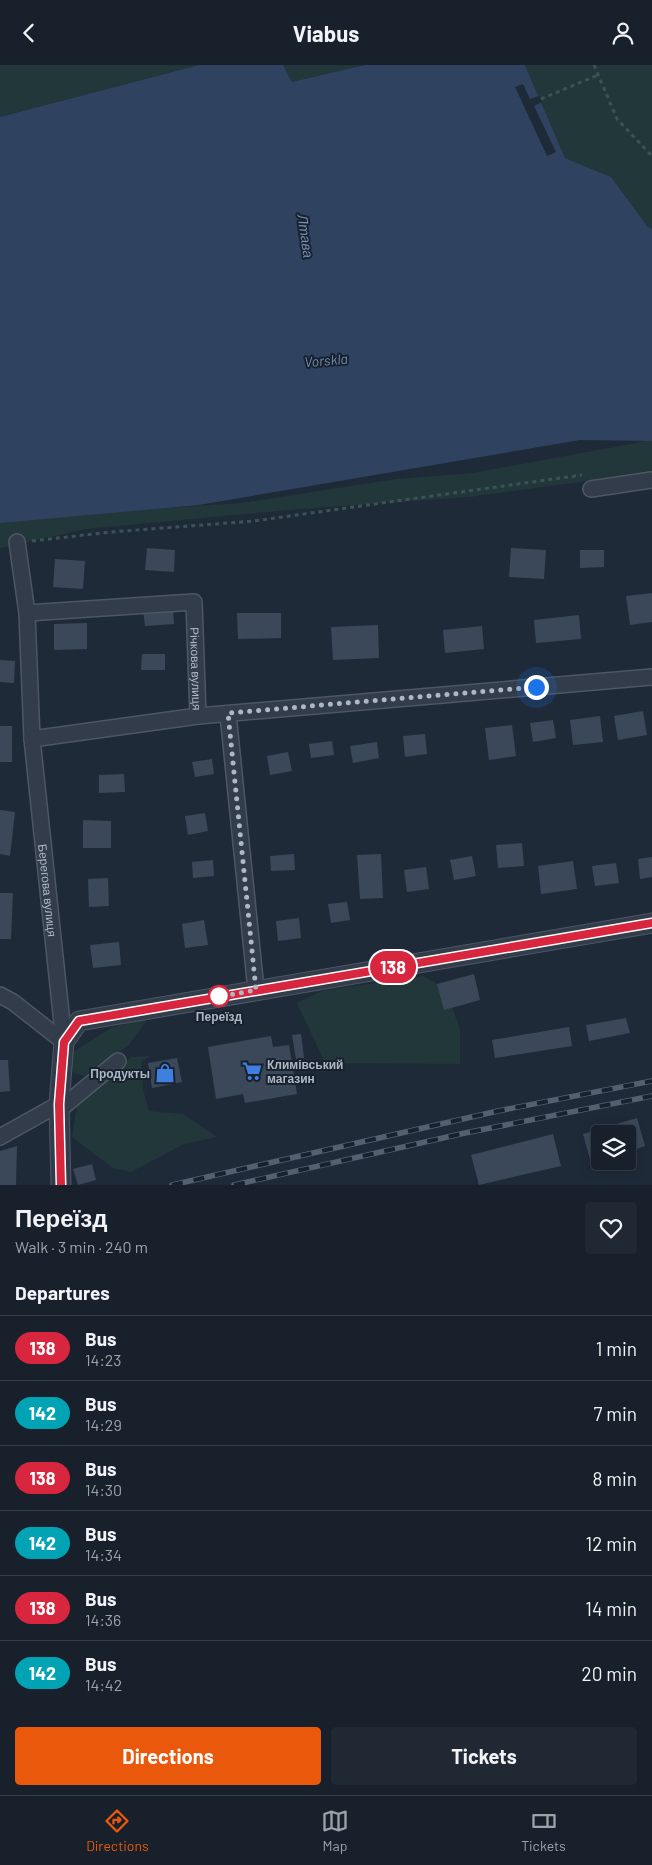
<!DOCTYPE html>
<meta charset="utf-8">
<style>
:root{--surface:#17202b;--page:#202833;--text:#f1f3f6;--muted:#9ea3a9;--line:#363e47;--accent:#ea580c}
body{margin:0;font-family:Barlow,sans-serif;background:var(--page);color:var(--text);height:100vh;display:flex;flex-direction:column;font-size:19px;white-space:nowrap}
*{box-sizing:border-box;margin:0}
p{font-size:16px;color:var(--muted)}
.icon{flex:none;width:28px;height:28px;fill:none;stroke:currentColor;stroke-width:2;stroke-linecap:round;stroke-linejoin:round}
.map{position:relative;height:1120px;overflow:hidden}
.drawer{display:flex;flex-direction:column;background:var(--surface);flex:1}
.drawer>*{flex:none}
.badge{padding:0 10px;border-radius:16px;font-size:18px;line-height:32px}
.controls{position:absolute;left:591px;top:1060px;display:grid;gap:10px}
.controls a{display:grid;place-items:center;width:45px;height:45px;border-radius:5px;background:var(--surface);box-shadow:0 2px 12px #0003,0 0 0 1px var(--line);font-size:25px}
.you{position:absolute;width:25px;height:25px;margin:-12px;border:4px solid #fff;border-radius:50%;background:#1a73e8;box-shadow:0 0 0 8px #1a73e833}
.map>.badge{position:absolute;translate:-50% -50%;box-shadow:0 0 0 2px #fff}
h2{padding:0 15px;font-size:19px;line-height:45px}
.round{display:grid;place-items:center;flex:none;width:52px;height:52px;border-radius:5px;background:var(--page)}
.head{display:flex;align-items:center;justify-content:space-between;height:85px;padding:0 15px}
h1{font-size:24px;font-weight:700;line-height:38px}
.cta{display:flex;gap:10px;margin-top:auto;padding:10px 15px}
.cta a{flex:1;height:58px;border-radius:5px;background:var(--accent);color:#fff;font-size:20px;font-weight:700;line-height:58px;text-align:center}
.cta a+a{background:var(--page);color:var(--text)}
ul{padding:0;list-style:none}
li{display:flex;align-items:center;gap:15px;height:65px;padding:0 15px;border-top:1px solid var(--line)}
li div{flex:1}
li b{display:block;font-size:19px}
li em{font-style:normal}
li .badge{min-width:55px;font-weight:700;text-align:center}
header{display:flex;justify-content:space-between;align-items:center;height:65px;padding:0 15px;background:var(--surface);font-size:22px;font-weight:700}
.menu{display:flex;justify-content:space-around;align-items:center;height:70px;border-top:1px solid var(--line);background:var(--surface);font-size:14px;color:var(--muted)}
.menu a{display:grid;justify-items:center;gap:2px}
.menu .selected{color:var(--accent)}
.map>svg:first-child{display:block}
</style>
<header><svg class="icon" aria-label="back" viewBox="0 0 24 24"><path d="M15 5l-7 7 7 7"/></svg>Viabus<svg class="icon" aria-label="person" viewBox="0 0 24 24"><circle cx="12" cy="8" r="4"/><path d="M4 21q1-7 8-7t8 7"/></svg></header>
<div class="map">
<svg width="652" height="1120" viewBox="0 0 652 1120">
<rect width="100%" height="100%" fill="#1f2a39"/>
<!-- green -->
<path fill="#21373a" d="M0,0H199L0,52Z
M283,0H365L291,18Z
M525,0H652V164L648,162L611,112L565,93Z
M652,375V407L470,432L299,444L86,464L0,483V454L241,438L396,414L472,408Z
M423,911L445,923L460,964V999L325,998L297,938L322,926Z
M149,952L128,981L84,1011L68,1006L73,987L111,963Z
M150,991L141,997L143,1024L149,1046L183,1049L217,1072L184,1079L131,1107L113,1103L72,1072L77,1041L131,992Z"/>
<!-- water -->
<path fill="#2f4360" d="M199,0H283L292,17L365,0H525L565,93L611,112L648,162L652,164V376L580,375L199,440L0,458V52Z"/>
<!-- pier -->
<path fill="#1f2a39" d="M523,19L530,34L539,31L542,37L534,41L556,87L547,91L515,22Z"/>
<!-- building -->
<path fill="#3a4859" d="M147,483L175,485L174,507L145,505Z
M511,483L546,485L544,514L509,512Z
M580,485H604V502L580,503Z
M55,494L85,496L83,524L53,522Z
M652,528V557L630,560L626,531Z
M173,543L174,559L145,561L143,545Z
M237,548H281V573L238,574Z
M579,550L581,574L536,578L534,555Z
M87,558V584L54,585V559Z
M378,560L379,593L333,595L331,562Z
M482,561L484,584L445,588L443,565Z
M142,589H165V605H141Z
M0,595L15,596L14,618L0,617Z
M643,646L647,670L618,675L614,651Z
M600,651L603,677L573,680L570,655Z
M553,655L556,673L533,677L530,658Z
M512,660L516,691L489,695L485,663Z
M0,661H12V697H0Z
M425,669L427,689L405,692L403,671Z
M332,676L334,690L311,693L309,679Z
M377,677L379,693L353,698L350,681Z
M288,687L292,706L270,710L267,691Z
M212,694L214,709L195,712L192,697Z
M124,709L125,727L99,728V710Z
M0,745L15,747L10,791L0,789Z
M205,748L208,766L188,770L185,751Z
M83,755L111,756V783H83Z
M522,778L524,801L498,803L496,780Z
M294,789L295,805L271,806L270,791Z
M381,789L383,833L360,834L357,790Z
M472,791L476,811L454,815L450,795Z
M652,792V812L640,814L638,794Z
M213,795L214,811L193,813L192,797Z
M573,796L577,824L541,829L538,801Z
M616,798L619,818L595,821L592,801Z
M426,802L429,824L407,827L404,805Z
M108,813L109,841L89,842L88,814Z
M0,828H13L11,874H0Z
M347,837L350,855L331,858L328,839Z
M299,853L301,873L278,876L276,856Z
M204,855L208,880L185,883L182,859Z
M119,877L121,900L93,903L90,880Z
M474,909L480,935L444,945L437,919Z
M626,953L630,968L589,976L586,960Z
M569,962L572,981L495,993L492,975Z
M301,969L304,993L296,994L292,970Z
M271,971L273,982L289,980L297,1029L245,1038L243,1029L216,1034L208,982Z
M177,993L182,1017L152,1023L148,998Z
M0,995H8L10,1026L0,1027Z
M637,1053L645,1081L628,1087V1069H600V1095L591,1098L583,1069Z
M553,1069L561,1101L479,1120L471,1090Z
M17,1081L16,1120H0V1086Z
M92,1099L96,1115L78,1120L73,1104Z"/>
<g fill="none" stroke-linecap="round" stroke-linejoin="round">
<defs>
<g id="minor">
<path d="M591,424L652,415"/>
<path id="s1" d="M17,477L27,548L32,674L64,977"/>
<path id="s2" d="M27,548L194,537L198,651"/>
<path d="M228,649L256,925"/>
<path d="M32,674L198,651L652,612"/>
<path d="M0,930L13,937L64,977"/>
<path d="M59,1045L118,996"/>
<path d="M0,1072L59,1039"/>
</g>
<path id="tertiary" d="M61,1120L59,1039L64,977L79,956L652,858"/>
</defs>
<!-- minor casing -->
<use href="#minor" stroke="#4d5764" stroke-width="18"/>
<!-- tertiary casing -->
<use href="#tertiary" stroke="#4d5764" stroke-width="21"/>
<!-- path -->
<path stroke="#3b5355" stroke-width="3" stroke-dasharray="4 4" stroke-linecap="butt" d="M594,0L617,54L652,91
M541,34L598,10
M32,476L111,467L254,456L582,410"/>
<!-- minor -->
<use href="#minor" stroke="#323c4a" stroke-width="15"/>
<!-- tertiary -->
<use href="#tertiary" stroke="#323c4a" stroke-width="19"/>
<defs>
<path id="rail" d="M172,1120L498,1046L652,1016
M234,1120L465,1068L652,1031"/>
</defs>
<!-- rail casing -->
<use href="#rail" stroke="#546071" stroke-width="5.5"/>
<!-- rail -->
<use href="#rail" stroke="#18212e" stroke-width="4" stroke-dasharray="11" stroke-linecap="butt"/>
</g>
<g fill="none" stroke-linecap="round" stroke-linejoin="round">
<defs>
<path id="line" d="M61,1120L59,1039L64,977L79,956L652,858"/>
</defs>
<!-- line casing -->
<use href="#line" stroke="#fff" stroke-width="11"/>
<!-- line -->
<use href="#line" stroke="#d7263d" stroke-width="8"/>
<!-- walk -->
<path stroke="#adb7c6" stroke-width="5" stroke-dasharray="0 9" d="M219,931L217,932L256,925L228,648L536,622"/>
</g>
<!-- icons -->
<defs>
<symbol id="supermarket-bare" viewBox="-9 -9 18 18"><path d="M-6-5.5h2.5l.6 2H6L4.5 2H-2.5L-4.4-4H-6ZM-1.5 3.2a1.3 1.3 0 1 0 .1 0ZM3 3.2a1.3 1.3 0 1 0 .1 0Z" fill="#3f7fe0" stroke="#18212e" stroke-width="2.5" paint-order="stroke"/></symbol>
<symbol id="shop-bare" viewBox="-9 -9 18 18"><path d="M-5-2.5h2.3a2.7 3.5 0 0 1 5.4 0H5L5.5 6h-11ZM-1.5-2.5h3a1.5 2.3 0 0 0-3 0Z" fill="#3f7fe0" stroke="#18212e" stroke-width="2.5" paint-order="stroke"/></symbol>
</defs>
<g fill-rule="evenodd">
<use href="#supermarket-bare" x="238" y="992" width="28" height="28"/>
<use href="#shop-bare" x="151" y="994" width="28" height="28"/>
</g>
<!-- markers -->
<circle fill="#fff" stroke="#d7263d" stroke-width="2.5" cx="219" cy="931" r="10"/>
<g text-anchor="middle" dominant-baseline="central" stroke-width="4" stroke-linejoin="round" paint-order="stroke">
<!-- street labels -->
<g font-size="12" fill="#adb7c6" stroke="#18212e">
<text stroke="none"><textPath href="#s2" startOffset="234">Річкова вулиця</textPath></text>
<text stroke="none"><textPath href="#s1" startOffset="350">Берегова вулиця</textPath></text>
</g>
<!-- stop labels -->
<g font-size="12" font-weight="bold" fill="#adb7c6" stroke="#18212e">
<text x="219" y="951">Переїзд</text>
</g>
<!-- poi labels -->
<g font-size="12" font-weight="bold" fill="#adb7c6" stroke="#18212e" text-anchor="start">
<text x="267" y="999">Климівський<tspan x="267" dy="14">магазин</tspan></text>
<text x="150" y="1008" text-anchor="end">Продукты</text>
</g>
<!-- water labels -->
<g font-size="14" font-style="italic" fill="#728db2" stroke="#18212e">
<text transform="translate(306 171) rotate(82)">Лтава</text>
<text transform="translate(326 295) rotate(-5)">Vorskla</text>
</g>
</g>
</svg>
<div class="controls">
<a><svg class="icon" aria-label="layers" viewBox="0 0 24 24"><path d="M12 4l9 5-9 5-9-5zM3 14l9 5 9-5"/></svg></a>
</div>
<div class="you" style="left:536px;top:622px"></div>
<b class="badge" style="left:393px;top:902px;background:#d7263d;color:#fff">138</b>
</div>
<section class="drawer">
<div class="head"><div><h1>Переїзд</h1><p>Walk · 3 min · 240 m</p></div><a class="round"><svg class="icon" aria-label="heart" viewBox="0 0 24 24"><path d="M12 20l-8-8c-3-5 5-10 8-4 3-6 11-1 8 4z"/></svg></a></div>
<h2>Departures</h2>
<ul>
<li><span class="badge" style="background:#d7263d;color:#fff">138</span><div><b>Bus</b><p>14:23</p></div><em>1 min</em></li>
<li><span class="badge" style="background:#00a3b4;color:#fff">142</span><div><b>Bus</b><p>14:29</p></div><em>7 min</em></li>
<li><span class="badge" style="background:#d7263d;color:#fff">138</span><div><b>Bus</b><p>14:30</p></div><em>8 min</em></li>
<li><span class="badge" style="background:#00a3b4;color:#fff">142</span><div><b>Bus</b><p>14:34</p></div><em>12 min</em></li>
<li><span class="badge" style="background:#d7263d;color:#fff">138</span><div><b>Bus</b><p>14:36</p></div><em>14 min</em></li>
<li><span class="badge" style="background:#00a3b4;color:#fff">142</span><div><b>Bus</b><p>14:42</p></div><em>20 min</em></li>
</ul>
<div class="cta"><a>Directions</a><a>Tickets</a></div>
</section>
<nav class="menu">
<a class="selected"><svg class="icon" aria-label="directions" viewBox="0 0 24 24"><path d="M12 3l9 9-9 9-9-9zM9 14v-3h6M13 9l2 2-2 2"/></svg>Directions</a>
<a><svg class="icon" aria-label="map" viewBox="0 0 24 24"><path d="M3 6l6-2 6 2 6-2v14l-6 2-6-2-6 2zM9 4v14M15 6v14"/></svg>Map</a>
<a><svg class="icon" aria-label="tickets" viewBox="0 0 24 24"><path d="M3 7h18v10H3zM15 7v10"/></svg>Tickets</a>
</nav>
